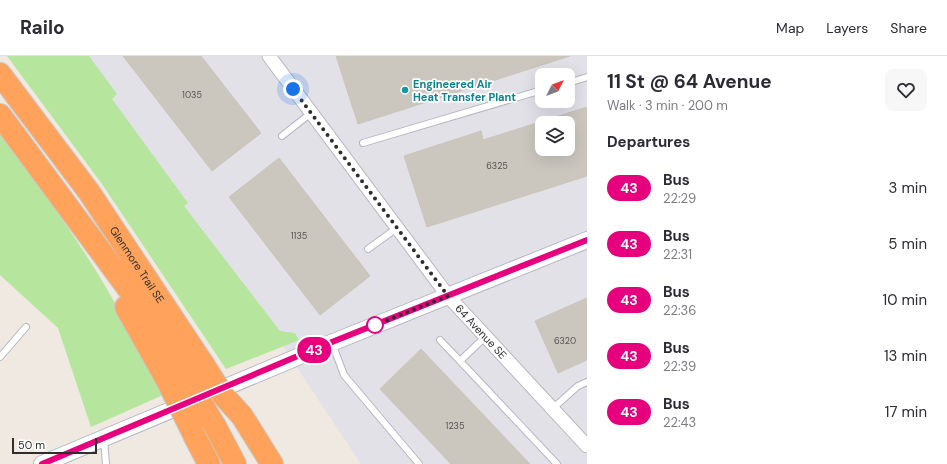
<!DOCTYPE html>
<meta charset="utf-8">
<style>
:root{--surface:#fff;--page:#f7f7f7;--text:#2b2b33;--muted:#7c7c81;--line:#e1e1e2}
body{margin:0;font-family:"DM Sans",sans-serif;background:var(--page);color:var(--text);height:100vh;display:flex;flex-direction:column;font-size:15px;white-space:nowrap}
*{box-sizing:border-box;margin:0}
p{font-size:13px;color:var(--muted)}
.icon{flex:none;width:22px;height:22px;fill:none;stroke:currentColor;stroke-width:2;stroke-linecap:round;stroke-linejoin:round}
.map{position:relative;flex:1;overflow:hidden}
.side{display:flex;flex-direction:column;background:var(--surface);width:360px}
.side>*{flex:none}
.badge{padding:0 8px;border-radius:13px;font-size:14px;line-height:26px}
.needle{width:26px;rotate:48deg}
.buttons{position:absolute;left:535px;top:12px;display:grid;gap:8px}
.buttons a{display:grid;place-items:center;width:40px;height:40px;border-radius:8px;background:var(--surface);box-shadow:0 4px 16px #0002;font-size:20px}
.scale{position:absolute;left:12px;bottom:10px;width:85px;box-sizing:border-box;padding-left:4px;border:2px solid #2e2e2e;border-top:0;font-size:11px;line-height:14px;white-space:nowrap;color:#2e2e2e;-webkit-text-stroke:3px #fff;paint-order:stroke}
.you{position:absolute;width:20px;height:20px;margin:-10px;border:3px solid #fff;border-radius:50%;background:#1a73e8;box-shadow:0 0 0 6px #1a73e833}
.map>.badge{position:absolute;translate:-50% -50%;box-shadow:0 0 0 2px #fff}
h2{padding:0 20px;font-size:15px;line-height:36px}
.round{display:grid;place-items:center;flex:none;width:42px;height:42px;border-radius:8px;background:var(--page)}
.headline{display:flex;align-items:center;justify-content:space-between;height:68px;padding:0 20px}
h1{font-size:19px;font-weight:700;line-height:30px}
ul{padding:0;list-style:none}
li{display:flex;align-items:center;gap:12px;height:56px;padding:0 20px}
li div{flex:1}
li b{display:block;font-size:15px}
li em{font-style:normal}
li .badge{min-width:44px;font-weight:700;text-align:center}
header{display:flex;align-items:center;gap:24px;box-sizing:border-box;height:56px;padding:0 20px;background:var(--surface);border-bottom:1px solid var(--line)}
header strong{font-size:19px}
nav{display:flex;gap:22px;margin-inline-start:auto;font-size:14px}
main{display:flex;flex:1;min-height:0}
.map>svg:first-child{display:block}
</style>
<header>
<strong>Railo</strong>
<nav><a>Map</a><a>Layers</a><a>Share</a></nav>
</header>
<main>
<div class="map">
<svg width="587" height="408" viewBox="0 0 587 408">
<rect width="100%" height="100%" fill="#efe9e1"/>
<!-- industrial -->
<path fill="#e3e1e8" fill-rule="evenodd" d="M75,0H587V408H361L282,289ZM542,19H568V45H542ZM542,67H568V93H542Z"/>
<!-- green -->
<path fill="#b6e59e" d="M7,0H89L117,38L112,43L188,147L184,150L280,275L295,277L299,284L226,313L102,128Z
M0,75C33,120 65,166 95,213C120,254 142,297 163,339L91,371L58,272L0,219Z"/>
<!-- building -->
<path fill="#cbc7bf" stroke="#cbc5ba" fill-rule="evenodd" d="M123,0H201L261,77L212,115Z
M336,0H570L358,68Z
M587,51V120L427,171L404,100L481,75L483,84ZM542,67H568V93H542Z
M279,102L370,220L320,259L229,141Z
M587,242V304L558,317L535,265Z
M421,293L530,408H451L380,333Z"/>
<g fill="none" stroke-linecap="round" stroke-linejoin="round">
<defs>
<path id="service" d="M568,27L587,21
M282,80L311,57
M363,87L542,34
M368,193L397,172
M485,281L460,305L557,408
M440,284L460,305
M332,287L344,319L419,408
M0,301L26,271
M552,353L578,330L587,326
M104,383L106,408"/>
<g id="minor">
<path id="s1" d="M269,0L448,240L587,390"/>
</g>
<path id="tertiary" d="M42,408L331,287L587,184"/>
<g id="motorway">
<path id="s2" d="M0,18L89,136L203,308"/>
<path d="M0,59L130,235L183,317"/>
<path d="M126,251L167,324"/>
<path d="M222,338L242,360L272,408"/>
<path d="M216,372L235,408"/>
<path d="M195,381L209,408"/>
</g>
</defs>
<!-- service casing -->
<use href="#service" stroke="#b4b7c1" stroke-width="8"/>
<!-- minor casing -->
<use href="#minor" stroke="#b4b7c1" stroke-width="15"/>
<!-- tertiary casing -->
<use href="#tertiary" stroke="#b4b7c1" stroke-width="18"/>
<!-- motorway casing -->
<use href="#motorway" stroke="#c9c9c9" stroke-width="24"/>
<!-- service -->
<use href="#service" stroke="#fff" stroke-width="6"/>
<!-- minor -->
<use href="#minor" stroke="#fff" stroke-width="13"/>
<!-- tertiary -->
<use href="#tertiary" stroke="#fff" stroke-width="16"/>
<!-- motorway -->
<use href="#motorway" stroke="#ffa35c" stroke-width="22"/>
<defs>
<path id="motorway-bridge" d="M203,308L222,338
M183,317L216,372
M167,324L195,381"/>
</defs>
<!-- motorway-bridge casing -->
<use href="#motorway-bridge" stroke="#c9c9c9" stroke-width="24" stroke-linecap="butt"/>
<!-- motorway-bridge -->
<use href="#motorway-bridge" stroke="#ffa35c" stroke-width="22"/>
</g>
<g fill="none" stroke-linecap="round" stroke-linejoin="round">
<defs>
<path id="line" d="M42,408L312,294L587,184"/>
</defs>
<!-- line casing -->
<use href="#line" stroke="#fff" stroke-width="9"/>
<!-- line -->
<use href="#line" stroke="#e6007e" stroke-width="6"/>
<!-- walk -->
<path stroke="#2e2e2e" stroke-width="4" stroke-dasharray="0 7.2" d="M293,33L448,240L375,269"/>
</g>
<!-- markers -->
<circle fill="#0f9aa8" stroke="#fff" stroke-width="1.5" cx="405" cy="34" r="4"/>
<circle fill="#fff" stroke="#e6007e" stroke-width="2" cx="375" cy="269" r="8"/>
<g text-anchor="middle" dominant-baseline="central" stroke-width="3.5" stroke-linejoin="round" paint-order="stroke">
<!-- number labels -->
<g font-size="9" fill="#555452">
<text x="192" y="39">1035</text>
<text x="497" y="110">6325</text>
<text x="299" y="180">1135</text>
<text x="565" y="285">6320</text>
<text x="455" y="370">1235</text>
</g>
<!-- culture labels -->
<g font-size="11" font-weight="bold" fill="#0d838f" stroke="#fff" text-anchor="start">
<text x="413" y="28">Engineered Air<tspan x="413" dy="13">Heat Transfer Plant</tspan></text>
</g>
<!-- street labels -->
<g font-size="11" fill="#2e2e2e" stroke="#fff">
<text stroke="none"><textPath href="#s2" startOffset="235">Glenmore Trail SE</textPath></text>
<text stroke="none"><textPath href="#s1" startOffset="348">64 Avenue SE</textPath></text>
</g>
</g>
</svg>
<div class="buttons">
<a><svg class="needle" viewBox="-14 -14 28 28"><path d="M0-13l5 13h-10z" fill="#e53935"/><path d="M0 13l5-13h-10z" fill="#7c7c81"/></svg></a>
<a><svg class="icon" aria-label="layers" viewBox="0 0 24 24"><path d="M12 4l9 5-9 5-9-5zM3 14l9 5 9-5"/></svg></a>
</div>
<div class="scale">50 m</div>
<div class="you" style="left:293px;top:33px"></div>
<b class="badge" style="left:314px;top:294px;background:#e6007e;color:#fff">43</b>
</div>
<section class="side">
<div class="headline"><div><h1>11 St @ 64 Avenue</h1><p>Walk · 3 min · 200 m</p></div><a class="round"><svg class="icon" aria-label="heart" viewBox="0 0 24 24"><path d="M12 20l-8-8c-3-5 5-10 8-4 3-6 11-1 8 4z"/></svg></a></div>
<h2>Departures</h2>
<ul>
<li><span class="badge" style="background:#e6007e;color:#fff">43</span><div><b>Bus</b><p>22:29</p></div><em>3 min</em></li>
<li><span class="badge" style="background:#e6007e;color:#fff">43</span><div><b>Bus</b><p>22:31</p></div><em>5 min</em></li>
<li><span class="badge" style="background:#e6007e;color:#fff">43</span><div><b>Bus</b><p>22:36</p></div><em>10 min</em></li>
<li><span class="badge" style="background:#e6007e;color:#fff">43</span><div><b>Bus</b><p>22:39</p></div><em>13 min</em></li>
<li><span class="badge" style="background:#e6007e;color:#fff">43</span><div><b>Bus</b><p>22:43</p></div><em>17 min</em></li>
</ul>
</section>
</main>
